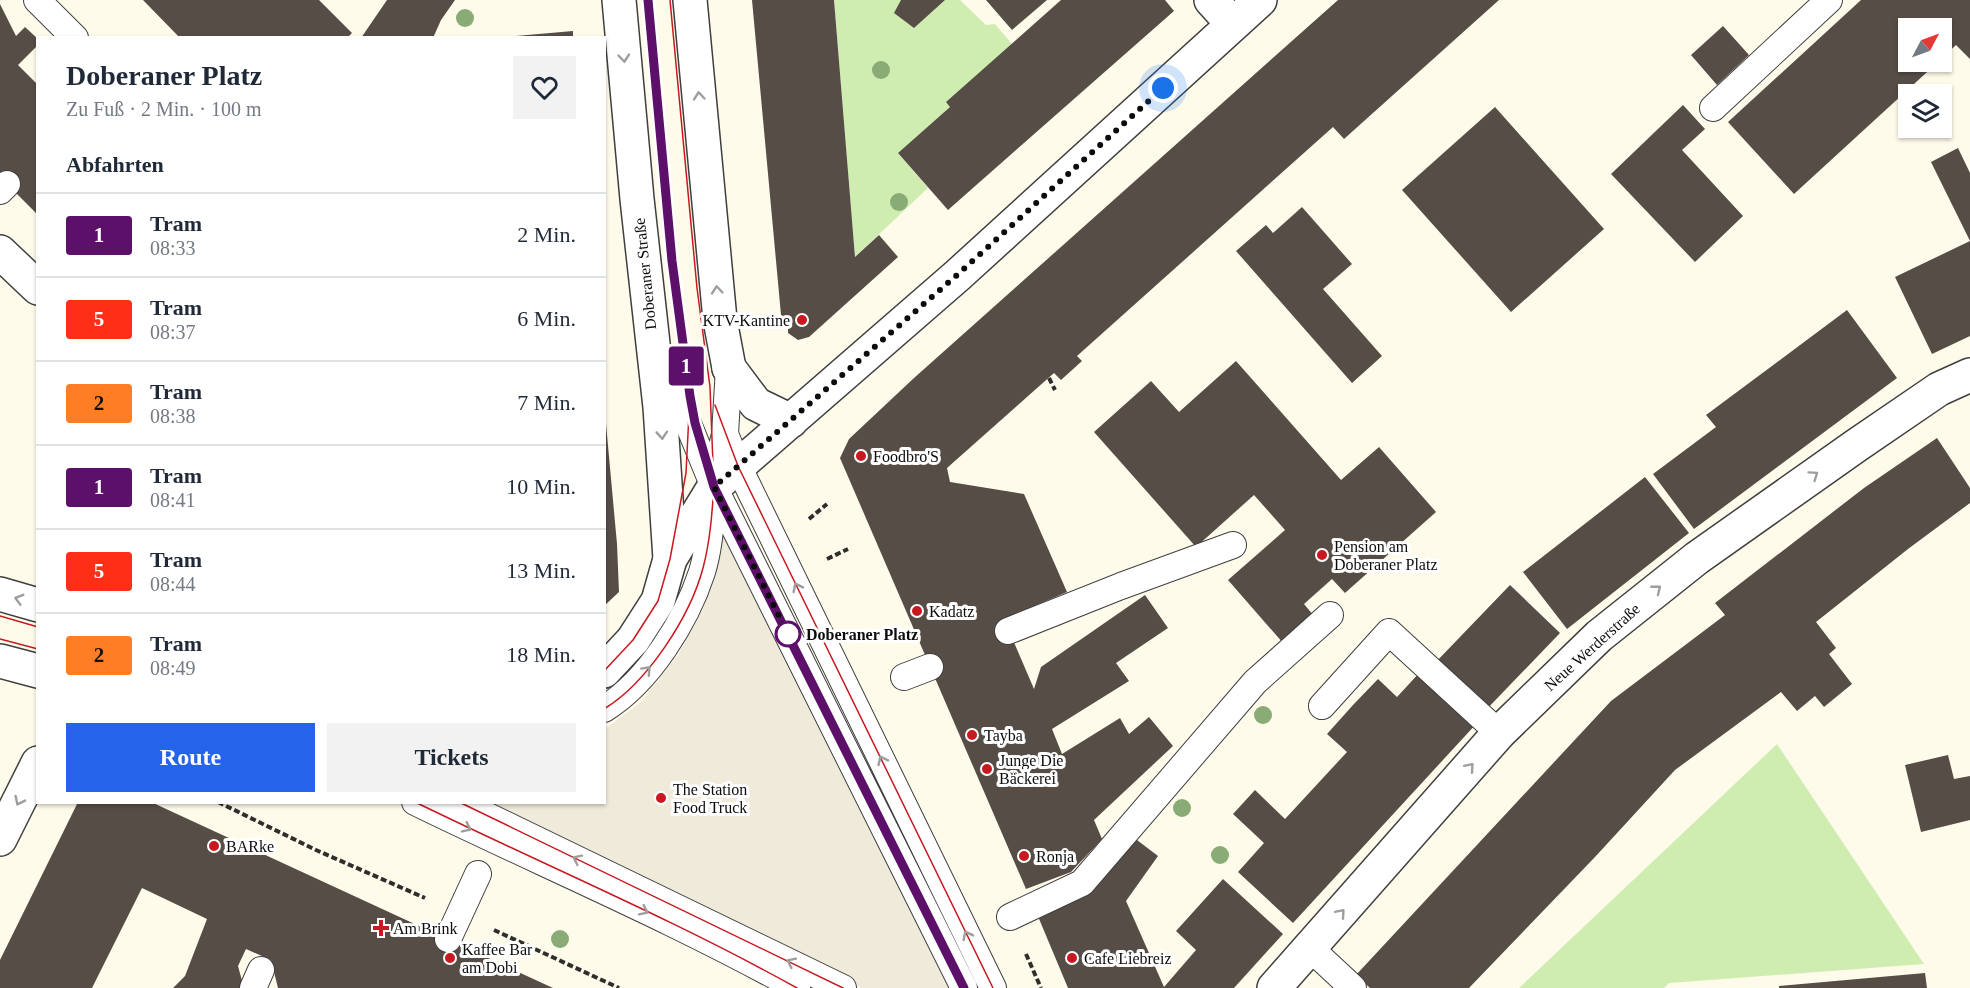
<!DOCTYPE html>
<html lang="de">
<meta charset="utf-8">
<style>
:root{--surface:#fff;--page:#f2f2f3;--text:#1f2937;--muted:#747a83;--line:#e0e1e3;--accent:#2563eb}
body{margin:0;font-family:"Times New Roman",serif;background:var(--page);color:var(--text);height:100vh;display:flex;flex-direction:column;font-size:22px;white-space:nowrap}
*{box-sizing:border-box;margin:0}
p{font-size:20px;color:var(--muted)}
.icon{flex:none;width:33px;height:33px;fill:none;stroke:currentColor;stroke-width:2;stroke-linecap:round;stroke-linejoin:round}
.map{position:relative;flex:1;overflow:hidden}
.drawer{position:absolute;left:36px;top:36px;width:570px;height:768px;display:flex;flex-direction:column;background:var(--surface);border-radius:0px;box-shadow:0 2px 4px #0004}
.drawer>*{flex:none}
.badge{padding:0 12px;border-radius:4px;font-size:21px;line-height:39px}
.needle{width:39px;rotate:49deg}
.tools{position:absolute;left:1898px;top:18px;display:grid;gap:12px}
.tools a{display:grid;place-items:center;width:54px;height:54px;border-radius:0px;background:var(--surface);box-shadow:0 2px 4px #0004;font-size:30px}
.you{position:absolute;width:30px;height:30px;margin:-15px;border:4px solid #fff;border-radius:50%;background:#1a73e8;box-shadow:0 0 0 9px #1a73e833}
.map>.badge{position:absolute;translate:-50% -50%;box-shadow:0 0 0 3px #fff}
h2{padding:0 30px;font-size:22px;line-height:54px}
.round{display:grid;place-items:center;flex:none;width:63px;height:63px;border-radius:0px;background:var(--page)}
.head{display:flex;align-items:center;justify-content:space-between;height:102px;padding:0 30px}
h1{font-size:28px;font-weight:700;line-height:45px}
.primary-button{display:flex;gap:12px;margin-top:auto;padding:12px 30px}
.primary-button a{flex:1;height:69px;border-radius:0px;background:var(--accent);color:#fff;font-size:24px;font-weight:700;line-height:69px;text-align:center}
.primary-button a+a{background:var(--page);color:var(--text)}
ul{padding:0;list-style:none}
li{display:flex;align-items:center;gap:18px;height:84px;padding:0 30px;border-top:2px solid var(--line)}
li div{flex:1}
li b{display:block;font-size:22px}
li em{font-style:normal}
li .badge{min-width:66px;font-weight:700;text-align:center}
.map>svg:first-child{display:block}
</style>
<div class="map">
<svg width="1970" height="988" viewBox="0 0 1970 988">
<rect width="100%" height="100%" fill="#fffbeb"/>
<!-- green -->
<path fill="#d0edb1" d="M834,0H960L986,25L995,24L1012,44L950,107L898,153L928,188L855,257Z
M1777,744L1924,964L1669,983L1664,988H1519Z"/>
<!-- plaza -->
<path fill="#efeada" d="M720,514L953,988H861L781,943L486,803L604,802L605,729L641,702L678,655L703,609L712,575Z"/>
<!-- building -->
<path fill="#564d47" d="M143,0H319L352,33L347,38H180Z
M387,0H455L441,20L433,38H361Z
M752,0H834L855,257L879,235L898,257L809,337L798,340L788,333V321L781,315Z
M901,0H945L914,28L894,13Z
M986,0H1047L1012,30Z
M1061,0H1165L1174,11L948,210L898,153L950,107L946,102Z
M1338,0H1499L1344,139L1333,127L1077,356L1082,361L1061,380L1054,373L947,468L950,482L1024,494L1067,592L1004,619L1034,689L1041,667L1145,595L1168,628L1116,663L1129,681L1052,729L1062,754L1120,718L1129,734L1149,717L1173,746L1094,820L1102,839L1071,872L1026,889L840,458L849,439L914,378Z
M1861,0H1970V59L1956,45L1941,59V28H1908V62H1938L1794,194L1728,122Z
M0,4L16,36L25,27L38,39V45L18,65L38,85V215L0,177Z
M1723,26L1749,55L1717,85L1691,55Z
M573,31V38H516V36Z
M1683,105L1705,129L1682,150L1743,216L1695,262L1611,174Z
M1495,107L1604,229L1511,312L1402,190Z
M1958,148L1970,173V336L1932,354L1895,277L1970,241L1931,162Z
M1302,207L1352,264L1323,289L1382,356L1352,383L1236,251L1266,225L1273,233Z
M1847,310L1897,378L1694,529L1653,474L1716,427L1706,415Z
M1236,361L1341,480L1379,447L1436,512L1345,593L1332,579L1304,604L1314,616L1283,643L1228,580L1285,530L1254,495L1196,547L1094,432L1151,381L1179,412Z
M604,424H606L617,544L619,592L604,606Z
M1937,438L1970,488V503L1908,549L1816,622L1836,648L1829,654L1852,684L1824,707L1815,696L1797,711L1781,692L1675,770L1595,857L1469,988H1370L1356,975L1611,701L1725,615L1715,603L1864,488Z
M1645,477L1689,533L1567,629L1523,572Z
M1510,585L1560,633L1484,712L1434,664Z
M1421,671L1477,723L1293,923L1238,872L1264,843L1233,814L1255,790L1285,819L1347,752L1327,734L1353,705L1378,679L1397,697Z
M1948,755L1954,779L1970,776V820L1921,832L1905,765Z
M78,802H151L553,988H278L271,960L246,949L238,966L244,988H173L185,976L207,919L142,888L92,988H0V960Z
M1133,837L1158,856L1126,901L1164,987L1196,950L1176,931L1223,879L1283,934L1234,988H1068L1037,914Z
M1925,973L1927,988H1779V986Z"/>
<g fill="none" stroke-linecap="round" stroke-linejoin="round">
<defs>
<path id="service" d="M37,0L75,38
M1713,108L1829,0
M0,191L7,184
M662,360L714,487L964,988
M725,434L738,466L993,988
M721,451L725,434L729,368
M1008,631L1121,586L1233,545
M904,677L930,667
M1322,706L1389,632L1499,733
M604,709C649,681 686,621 702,572C710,546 711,517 714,490
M415,802C542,864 673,919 797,988
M459,802L843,988
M1010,917L1082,883L1255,682L1330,615
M448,939L478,874
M1310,948L1353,988
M253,988L261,970"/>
<path id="pedestrian" d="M0,252L38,288"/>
<path id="minor" d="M1211,0L1233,24
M729,368L756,404L791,421
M670,559L714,487L958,275L1260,0
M0,839L38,763
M1274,988L1499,733L1599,636L1697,558L1857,445L1939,389L1970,375"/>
<path id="tertiary" d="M690,0L720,320L729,368
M0,594L38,605
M0,661L38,671
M604,671L633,640L658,601L670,559L660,407L637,199L619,0"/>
</defs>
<!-- service casing -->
<use href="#service" stroke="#3f3f3f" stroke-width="28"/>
<!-- pedestrian casing -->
<use href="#pedestrian" stroke="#3f3f3f" stroke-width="36"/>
<!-- minor casing -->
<use href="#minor" stroke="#3f3f3f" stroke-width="36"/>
<!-- tertiary casing -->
<use href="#tertiary" stroke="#3f3f3f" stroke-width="36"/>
<!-- path -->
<path stroke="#2e2e2e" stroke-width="4" stroke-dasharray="6 3" stroke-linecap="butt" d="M1049,378L1055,390
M809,519L827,504
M827,559L848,549
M218,802L316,850L425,898
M494,930L619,988
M1026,954L1041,988"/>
<!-- service -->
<use href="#service" stroke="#fff" stroke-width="26"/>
<!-- pedestrian -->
<use href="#pedestrian" stroke="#fff" stroke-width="33"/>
<!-- minor -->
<use href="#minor" stroke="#fff" stroke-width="33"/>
<!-- tertiary -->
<use href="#tertiary" stroke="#fff" stroke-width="33"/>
<!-- tram -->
<path stroke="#c81820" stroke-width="1.5" d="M648,0L672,261L690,396L695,423L714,487L964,988
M670,0L697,288L710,387L713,465
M715,405L738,466L993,988
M0,616L38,627
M0,639L38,649
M604,671L633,640L658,601L670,559L686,473L689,414
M604,709C647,683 690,617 703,568C710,542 712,514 714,486
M415,802C542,864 673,919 797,988
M459,802L843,988"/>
</g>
<!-- trees -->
<g fill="#89ab76">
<circle cx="465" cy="18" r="9"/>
<circle cx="881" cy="70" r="9"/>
<circle cx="899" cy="202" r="9"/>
<circle cx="1263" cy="715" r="9"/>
<circle cx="1182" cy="808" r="9"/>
<circle cx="1220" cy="855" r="9"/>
<circle cx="560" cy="939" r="9"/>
</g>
<!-- one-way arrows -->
<defs><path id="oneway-chevron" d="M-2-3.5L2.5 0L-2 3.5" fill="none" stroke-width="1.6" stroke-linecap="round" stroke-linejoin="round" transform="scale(1.5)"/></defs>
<g stroke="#9e9e9e">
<use href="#oneway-chevron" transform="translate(624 58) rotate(85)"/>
<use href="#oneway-chevron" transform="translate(699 96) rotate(-95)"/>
<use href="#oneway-chevron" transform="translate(717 290) rotate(-95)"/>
<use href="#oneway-chevron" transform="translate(662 435) rotate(86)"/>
<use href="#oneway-chevron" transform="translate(1814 475) rotate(-35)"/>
<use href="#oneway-chevron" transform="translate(797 587) rotate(-116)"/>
<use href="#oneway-chevron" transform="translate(1657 589) rotate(-39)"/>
<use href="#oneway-chevron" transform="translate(19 599) rotate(-164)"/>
<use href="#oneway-chevron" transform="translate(647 670) rotate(-47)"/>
<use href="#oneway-chevron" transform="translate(882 760) rotate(-116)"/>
<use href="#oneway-chevron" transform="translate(1470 767) rotate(-49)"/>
<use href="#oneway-chevron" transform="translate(19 801) rotate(116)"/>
<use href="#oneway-chevron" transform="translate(467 828) rotate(26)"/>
<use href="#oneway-chevron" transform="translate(577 859) rotate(-154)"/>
<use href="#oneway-chevron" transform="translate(644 911) rotate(26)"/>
<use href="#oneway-chevron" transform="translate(1341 913) rotate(-49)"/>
<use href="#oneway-chevron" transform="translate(967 935) rotate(-116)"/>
<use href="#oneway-chevron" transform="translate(791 962) rotate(-154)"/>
</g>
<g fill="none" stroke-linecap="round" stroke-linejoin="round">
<defs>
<path id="line" d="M648,0L672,261L690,396L695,423L714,487L964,988"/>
</defs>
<!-- line casing -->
<use href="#line" stroke="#fff" stroke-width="14"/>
<!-- line -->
<use href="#line" stroke="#5d106a" stroke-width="9"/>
<!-- walk -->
<path stroke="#0c0c0c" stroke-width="6" stroke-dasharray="0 10.8" d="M788,634L714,487L957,275L1163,88"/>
</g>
<!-- markers -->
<g fill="#c81820" stroke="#fff" stroke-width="2">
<circle cx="802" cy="320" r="6"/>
<circle cx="861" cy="456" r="6"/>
<circle cx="1322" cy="555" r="6"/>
<circle cx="917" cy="611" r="6"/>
<circle cx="972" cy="735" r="6"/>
<circle cx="987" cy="769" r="6"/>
<circle cx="661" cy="798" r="6"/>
<circle cx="214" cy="846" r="6"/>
<circle cx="1024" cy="856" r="6"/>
<path d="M378 919h6v6h6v6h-6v6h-6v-6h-6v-6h6z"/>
<circle cx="450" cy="958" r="6"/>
<circle cx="1072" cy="958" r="6"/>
</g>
<circle fill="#fff" stroke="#5d106a" stroke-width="3" cx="788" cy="634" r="12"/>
<g text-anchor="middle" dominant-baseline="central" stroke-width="6" stroke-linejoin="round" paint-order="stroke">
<!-- street labels -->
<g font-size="16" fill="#0c0c0c" stroke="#fff">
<text transform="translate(645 274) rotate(-96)">Doberaner Straße</text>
<text transform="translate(1592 647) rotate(-42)">Neue Werderstraße</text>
</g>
<!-- poi labels -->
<g font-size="16" fill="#0c0c0c" stroke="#fff" text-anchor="start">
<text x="790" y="320" text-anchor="end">KTV-Kantine</text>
<text x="873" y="456">Foodbro'S</text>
<text x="1334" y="546">Pension am<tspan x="1334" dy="18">Doberaner Platz</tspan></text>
<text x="929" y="611">Kadatz</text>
<text x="984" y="735">Tayba</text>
<text x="999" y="760">Junge Die<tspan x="999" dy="18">Bäckerei</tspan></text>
<text x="673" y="789">The Station<tspan x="673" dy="18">Food Truck</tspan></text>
<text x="226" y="846">BARke</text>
<text x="1036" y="856">Ronja</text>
<text x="393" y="928">Am Brink</text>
<text x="462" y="949">Kaffee Bar<tspan x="462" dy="18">am Dobi</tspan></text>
<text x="1084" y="958">Cafe Liebreiz</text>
</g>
<!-- stop labels -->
<g font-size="16" font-weight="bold" fill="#0c0c0c" stroke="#fff" text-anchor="start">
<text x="806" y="634">Doberaner Platz</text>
</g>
</g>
</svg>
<div class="tools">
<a><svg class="needle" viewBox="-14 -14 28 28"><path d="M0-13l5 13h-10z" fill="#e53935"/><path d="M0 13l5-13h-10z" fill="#747a83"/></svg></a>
<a><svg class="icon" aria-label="layers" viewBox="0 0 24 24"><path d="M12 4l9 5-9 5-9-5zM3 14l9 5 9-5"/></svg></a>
</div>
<div class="you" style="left:1163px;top:88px"></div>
<b class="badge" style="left:686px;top:366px;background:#5d106a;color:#fff">1</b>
<section class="drawer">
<div class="head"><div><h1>Doberaner Platz</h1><p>Zu Fuß · 2 Min. · 100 m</p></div><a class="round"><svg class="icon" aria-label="heart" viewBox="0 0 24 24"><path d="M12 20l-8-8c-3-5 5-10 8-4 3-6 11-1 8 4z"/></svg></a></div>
<h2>Abfahrten</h2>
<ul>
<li><span class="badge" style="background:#5d106a;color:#fff">1</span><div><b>Tram</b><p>08:33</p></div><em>2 Min.</em></li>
<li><span class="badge" style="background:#ff2e17;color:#fff">5</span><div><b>Tram</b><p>08:37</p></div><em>6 Min.</em></li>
<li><span class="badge" style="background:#ff7d24;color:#111">2</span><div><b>Tram</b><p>08:38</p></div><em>7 Min.</em></li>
<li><span class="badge" style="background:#5d106a;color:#fff">1</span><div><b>Tram</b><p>08:41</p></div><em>10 Min.</em></li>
<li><span class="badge" style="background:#ff2e17;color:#fff">5</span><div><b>Tram</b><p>08:44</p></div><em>13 Min.</em></li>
<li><span class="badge" style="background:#ff7d24;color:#111">2</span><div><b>Tram</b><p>08:49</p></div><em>18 Min.</em></li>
</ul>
<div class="primary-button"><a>Route</a><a>Tickets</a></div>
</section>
</div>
